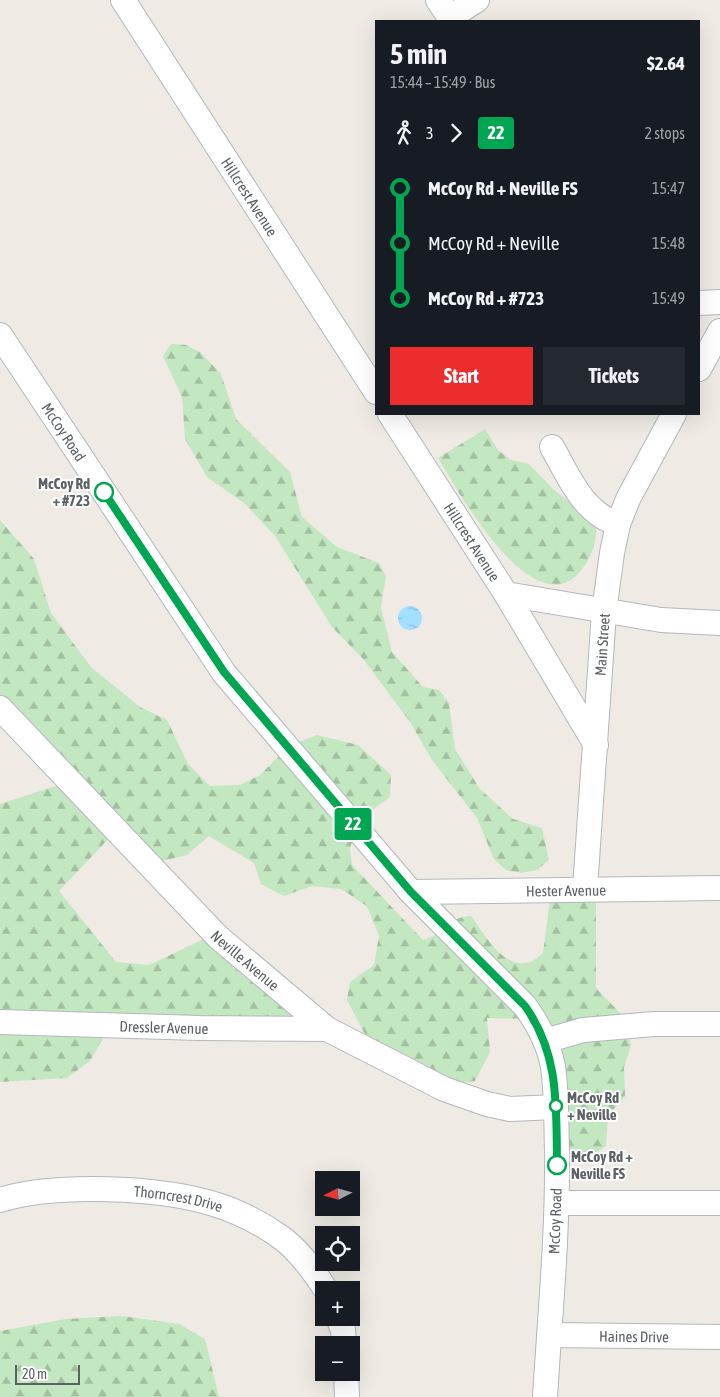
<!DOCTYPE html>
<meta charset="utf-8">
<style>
:root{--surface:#171b24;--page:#242831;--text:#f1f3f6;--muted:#9ea1a6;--accent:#ed2c2d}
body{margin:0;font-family:"Asap Condensed",sans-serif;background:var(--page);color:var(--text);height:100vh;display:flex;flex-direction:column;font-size:19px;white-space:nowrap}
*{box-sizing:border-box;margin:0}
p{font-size:16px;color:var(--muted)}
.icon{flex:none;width:28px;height:28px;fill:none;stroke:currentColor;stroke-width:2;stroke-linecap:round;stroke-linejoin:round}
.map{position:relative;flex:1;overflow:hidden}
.side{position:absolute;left:375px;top:20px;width:325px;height:395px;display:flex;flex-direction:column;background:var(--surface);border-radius:0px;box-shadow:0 5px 20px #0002}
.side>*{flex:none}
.badge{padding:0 10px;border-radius:4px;font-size:18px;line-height:32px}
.needle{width:32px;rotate:264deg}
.fabs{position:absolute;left:315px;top:1171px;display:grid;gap:10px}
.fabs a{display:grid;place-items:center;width:45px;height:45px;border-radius:0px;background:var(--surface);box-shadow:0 5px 20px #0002;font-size:25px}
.scale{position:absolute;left:15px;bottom:12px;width:65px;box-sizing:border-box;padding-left:5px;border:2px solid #5c6165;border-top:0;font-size:14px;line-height:18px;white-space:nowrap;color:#5c6165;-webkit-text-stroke:4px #fff;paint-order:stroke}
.map>.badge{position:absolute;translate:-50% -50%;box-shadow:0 0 0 2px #fff}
.legs{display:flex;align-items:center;gap:8px;height:55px;padding:0 15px;font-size:16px}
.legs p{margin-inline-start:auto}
.overview{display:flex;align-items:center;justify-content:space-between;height:85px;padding:0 15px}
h1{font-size:28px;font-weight:700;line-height:38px}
.action{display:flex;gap:10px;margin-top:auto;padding:10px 15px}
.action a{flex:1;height:58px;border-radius:0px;background:var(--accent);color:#fff;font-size:20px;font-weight:700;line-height:58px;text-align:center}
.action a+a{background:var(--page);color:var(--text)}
ul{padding:0 15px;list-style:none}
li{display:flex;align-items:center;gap:18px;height:55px;font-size:19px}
li i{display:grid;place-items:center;width:8px;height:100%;margin:0 6px;background:currentColor}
li i::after{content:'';width:12px;height:12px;margin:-6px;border:4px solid;border-radius:50%;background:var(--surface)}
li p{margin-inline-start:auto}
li:first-child i{background:linear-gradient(#0000 50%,currentColor 0)}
li:last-child i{background:linear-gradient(currentColor 50%,#0000 0)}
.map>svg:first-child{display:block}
</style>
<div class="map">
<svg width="720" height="1397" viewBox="0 0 720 1397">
<defs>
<pattern id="forest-firs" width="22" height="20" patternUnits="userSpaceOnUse" patternTransform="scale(1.25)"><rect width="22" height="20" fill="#c3e7c0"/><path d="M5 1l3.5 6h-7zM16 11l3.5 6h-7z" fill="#a2bfa0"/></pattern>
<pattern id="water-ripples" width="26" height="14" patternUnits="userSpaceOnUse" patternTransform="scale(1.25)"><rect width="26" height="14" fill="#a3dfff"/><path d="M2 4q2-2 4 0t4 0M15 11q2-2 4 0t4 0" fill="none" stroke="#88b8d2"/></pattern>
</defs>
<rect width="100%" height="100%" fill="#efebe4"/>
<!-- forest -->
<path fill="url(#forest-firs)" d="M171,344L186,345L200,352L221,374L236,419L290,472L302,517L337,547L379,563L386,576L381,608L392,652L423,687L439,690L449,703L455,749L480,789L513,819L542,828L549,860L537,870L522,873L506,870L494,859L477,818L432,760L410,722L364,660L332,627L275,536L244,503L207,477L185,439L182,397L163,356Z
M485,429L498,450L511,460L529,464L553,489L597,524C596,545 591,561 576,576C528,619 457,489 438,458Z
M0,520L34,559L51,613L91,667L140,707L167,720L188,764L210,786L240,785L260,775L289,746L317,735L358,745L391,775L390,797L361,818L350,848L352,865L423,940C447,934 444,918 471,916C484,933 504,971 530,962C534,961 539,956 543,953L551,892H596V988L620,1013L631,1045L624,1067L625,1096L608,1116L606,1146L581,1163L562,1157L537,1019L487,1018L490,1052L475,1081L444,1086L373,1050L347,1000L350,982L374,965L379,936L367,906L341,889L312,886L284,896L261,884L254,863L209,836L187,855L154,863L0,702Z
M65,783L113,834L59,891L116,962L149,965L210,936L312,1024L0,1016V804Z
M0,1024L108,1029L90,1061L67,1078L0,1082Z
M122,1316L179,1324L205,1339L219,1397H0V1331L66,1319Z"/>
<!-- water -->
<path fill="url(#water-ripples)" d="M398 618a12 12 0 1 1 24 0a12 12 0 1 1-24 0Z"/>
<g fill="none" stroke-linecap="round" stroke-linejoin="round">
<defs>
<g id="minor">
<path id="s1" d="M123,0L376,392"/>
<path d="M438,0L452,21"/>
<path d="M449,18L477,0"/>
<path d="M699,303L720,302"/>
<path id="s2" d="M0,335L224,673L411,892L525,1006C538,1024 549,1044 553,1067C557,1095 556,1123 557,1151C558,1233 550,1315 545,1397"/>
<path d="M699,369L720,331"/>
<path id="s3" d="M390,414L506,594L661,620L720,623"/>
<path d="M552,447C569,477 583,513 618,524"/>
<path d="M506,594L596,745"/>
<path id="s4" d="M0,708L218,937L327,1029L444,1089L487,1104L510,1109L556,1107"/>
<path id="s5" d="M585,889L604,612L612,553L618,524L629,497L674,414"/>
<path id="s6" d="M411,892L720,888"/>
<path id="s7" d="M0,1022L199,1028L327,1029"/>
<path d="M545,1041L583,1030L654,1024H720"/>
<path id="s8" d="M0,1200C56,1183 159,1187 214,1204C237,1211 259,1222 279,1236C298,1249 313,1270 326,1290"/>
<path d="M557,1203H720"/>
<path d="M338,1318L343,1330L344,1345"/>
<path id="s9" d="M549,1335L720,1337"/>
<path d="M346,1372L347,1397"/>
</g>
</defs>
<!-- minor casing -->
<use href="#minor" stroke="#b4b7bb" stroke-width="26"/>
<!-- minor -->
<use href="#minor" stroke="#fff" stroke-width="24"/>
</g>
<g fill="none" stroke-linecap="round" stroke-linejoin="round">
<defs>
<path id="line-1" d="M104,492L224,672L411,892L525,1006C560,1055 556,1107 557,1165"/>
</defs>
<!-- line-1 casing -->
<use href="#line-1" stroke="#fff" stroke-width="11"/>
<!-- line-1 -->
<use href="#line-1" stroke="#00a651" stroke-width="8"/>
</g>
<!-- markers -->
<g fill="#fff" stroke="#00a651" stroke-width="2.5">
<circle cx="104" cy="492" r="9"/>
<circle cx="556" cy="1106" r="6"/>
<circle cx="557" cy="1165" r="9"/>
</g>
<g text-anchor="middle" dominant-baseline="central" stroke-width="4" stroke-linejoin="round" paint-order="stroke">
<!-- street labels -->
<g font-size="15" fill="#5c6165" stroke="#fff">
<text stroke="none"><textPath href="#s1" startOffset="234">Hillcrest Avenue</textPath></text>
<text stroke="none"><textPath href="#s2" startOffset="116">McCoy Road</textPath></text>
<text stroke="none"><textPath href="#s3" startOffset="152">Hillcrest Avenue</textPath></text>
<text stroke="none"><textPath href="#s5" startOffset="245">Main Street</textPath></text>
<text stroke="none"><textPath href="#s6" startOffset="155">Hester Avenue</textPath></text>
<text stroke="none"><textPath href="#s4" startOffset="352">Neville Avenue</textPath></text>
<text stroke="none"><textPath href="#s7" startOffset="164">Dressler Avenue</textPath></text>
<text stroke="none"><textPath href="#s8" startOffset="180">Thorncrest Drive</textPath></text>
<text transform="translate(555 1221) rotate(-88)">McCoy Road</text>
<text stroke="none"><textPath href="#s9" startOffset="85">Haines Drive</textPath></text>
</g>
<!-- stop labels -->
<g font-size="15" font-weight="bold" fill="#5c6165" stroke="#fff" text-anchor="start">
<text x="90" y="483" text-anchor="end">McCoy Rd<tspan x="90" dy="17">+ #723</tspan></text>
<text x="567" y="1097">McCoy Rd<tspan x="567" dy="17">+ Neville</tspan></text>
<text x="571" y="1156">McCoy Rd +<tspan x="571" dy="17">Neville FS</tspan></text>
</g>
</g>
</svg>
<div class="fabs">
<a><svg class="needle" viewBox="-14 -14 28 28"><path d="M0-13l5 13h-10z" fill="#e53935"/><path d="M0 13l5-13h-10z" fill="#9ea1a6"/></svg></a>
<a><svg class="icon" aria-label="locate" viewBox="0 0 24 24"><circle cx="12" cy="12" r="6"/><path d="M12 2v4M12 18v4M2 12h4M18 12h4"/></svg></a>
<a>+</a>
<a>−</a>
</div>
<div class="scale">20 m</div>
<b class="badge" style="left:353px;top:824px;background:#00a651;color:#fff">22</b>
<section class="side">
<div class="overview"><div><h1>5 min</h1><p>15:44 – 15:49 · Bus</p></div><b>$2.64</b></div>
<div class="legs"><svg class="icon" aria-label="walk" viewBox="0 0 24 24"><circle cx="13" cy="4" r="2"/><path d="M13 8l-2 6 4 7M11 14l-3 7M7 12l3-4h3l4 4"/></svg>3<svg class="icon" aria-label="forward" viewBox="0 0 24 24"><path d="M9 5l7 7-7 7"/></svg><b class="badge" style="background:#00a651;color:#fff">22</b><p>2 stops</p></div>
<ul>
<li><i style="color:#00a651"></i><b>McCoy Rd + Neville FS</b><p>15:47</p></li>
<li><i style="color:#00a651"></i><span>McCoy Rd + Neville</span><p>15:48</p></li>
<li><i style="color:#00a651"></i><b>McCoy Rd + #723</b><p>15:49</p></li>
</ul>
<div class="action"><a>Start</a><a>Tickets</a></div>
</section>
</div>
